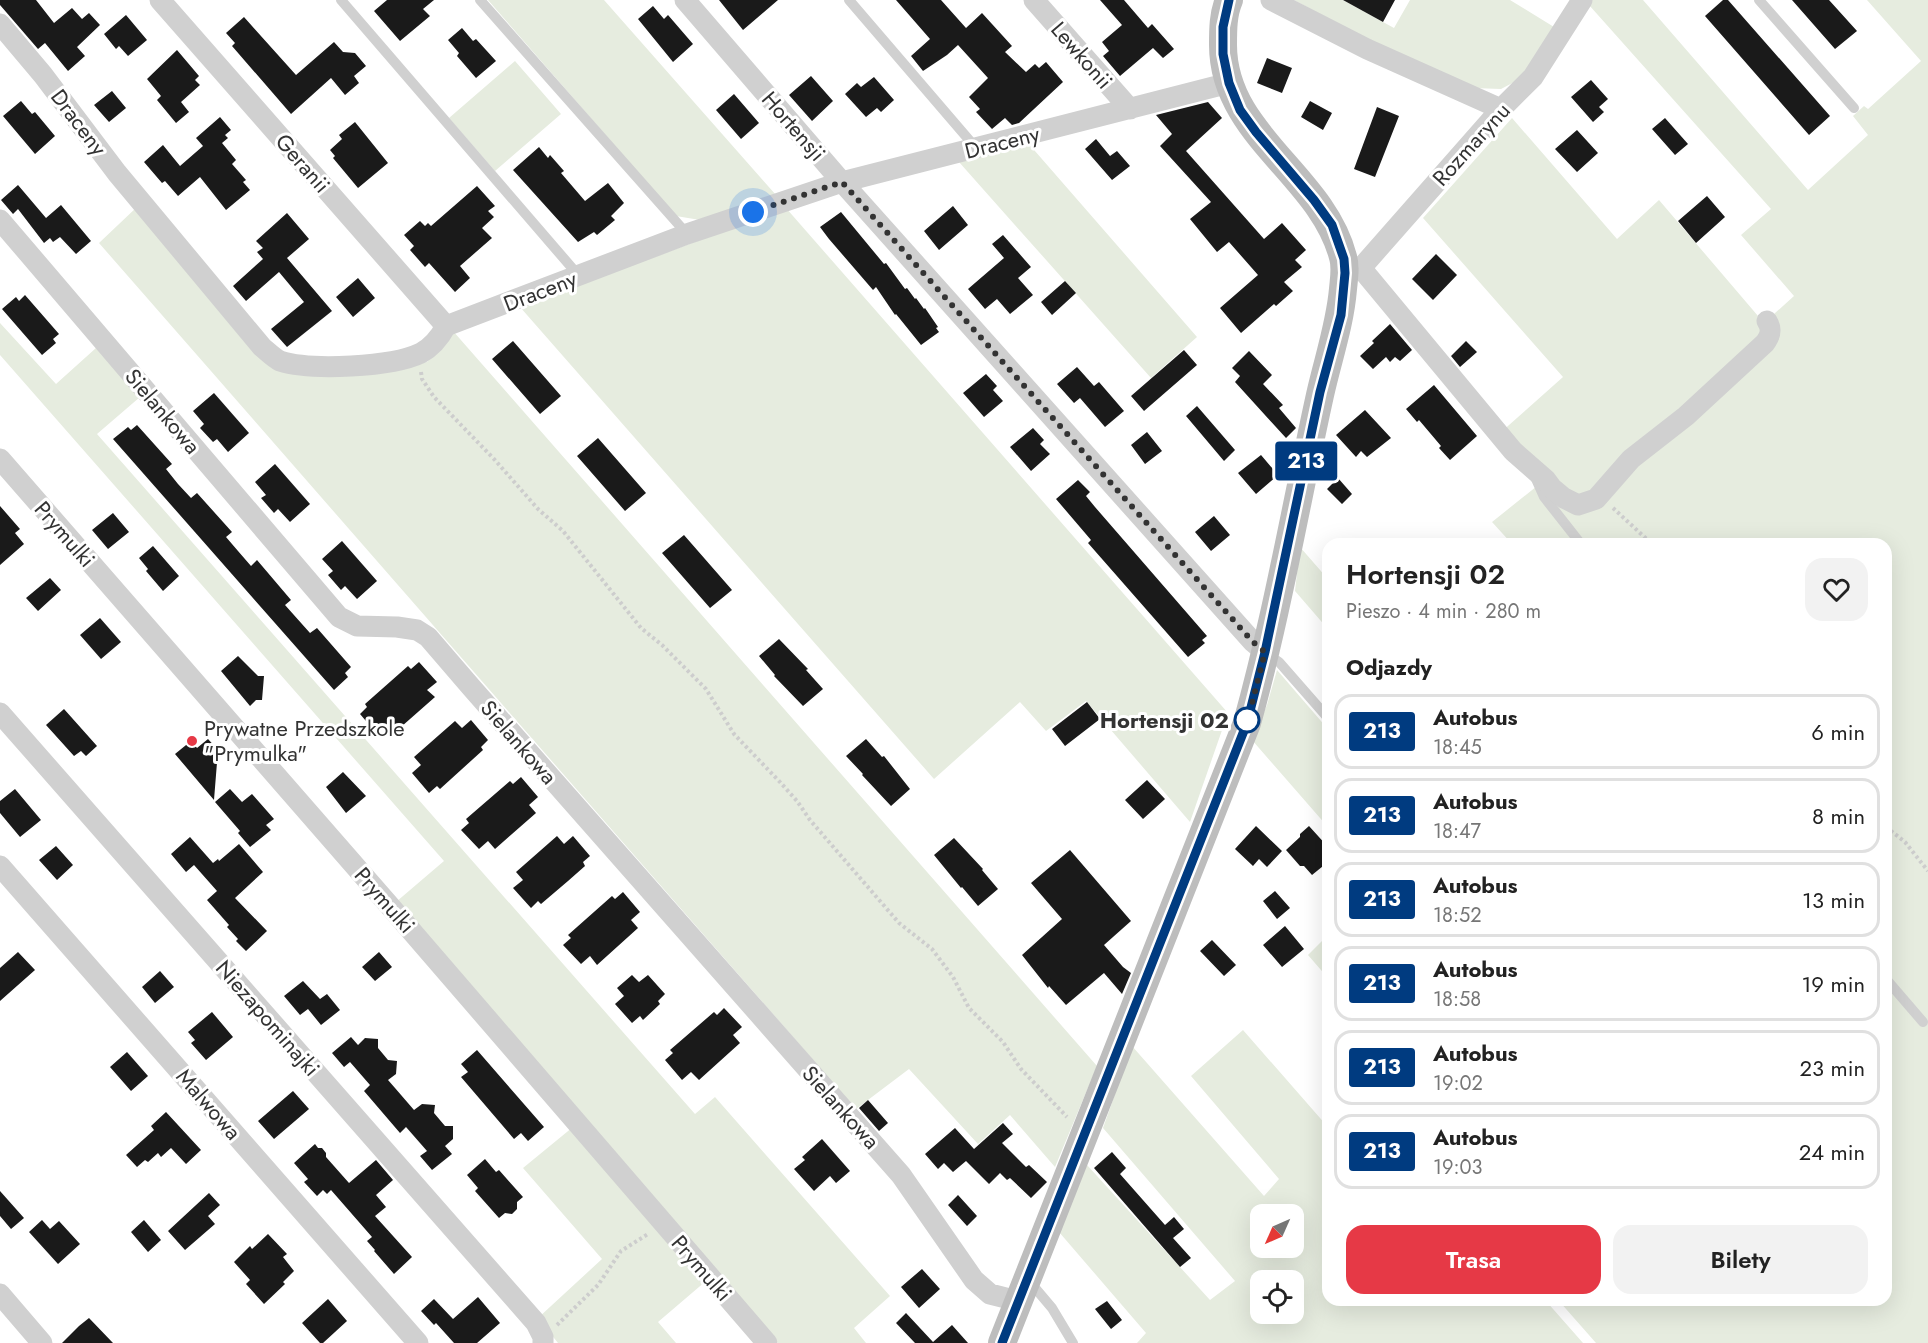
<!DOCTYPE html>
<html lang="pl">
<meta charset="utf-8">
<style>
:root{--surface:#fff;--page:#f2f2f2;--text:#222;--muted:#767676;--line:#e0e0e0;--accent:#e63946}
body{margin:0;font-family:Jost,sans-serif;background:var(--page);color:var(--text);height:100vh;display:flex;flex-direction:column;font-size:22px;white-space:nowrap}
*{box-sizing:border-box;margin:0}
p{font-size:20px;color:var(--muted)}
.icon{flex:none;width:33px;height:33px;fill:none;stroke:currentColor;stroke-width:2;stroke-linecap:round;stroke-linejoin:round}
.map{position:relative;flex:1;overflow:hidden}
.side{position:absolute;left:1322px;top:538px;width:570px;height:768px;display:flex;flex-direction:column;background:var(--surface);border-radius:18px;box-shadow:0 6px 24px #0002}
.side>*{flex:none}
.badge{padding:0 12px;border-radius:4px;font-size:21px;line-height:39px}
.needle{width:39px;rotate:225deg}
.tools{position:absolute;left:1250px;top:1204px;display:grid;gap:12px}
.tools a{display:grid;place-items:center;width:54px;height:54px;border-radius:12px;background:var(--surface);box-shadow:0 6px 24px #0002;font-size:30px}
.you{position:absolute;width:30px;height:30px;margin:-15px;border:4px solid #fff;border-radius:50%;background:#1a73e8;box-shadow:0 0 0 9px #1a73e833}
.map>.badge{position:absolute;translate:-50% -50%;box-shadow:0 0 0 3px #fff}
h2{padding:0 24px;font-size:22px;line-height:54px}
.round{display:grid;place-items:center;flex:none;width:63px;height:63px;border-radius:18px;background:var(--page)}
.headline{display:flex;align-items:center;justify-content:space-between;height:102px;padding:0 24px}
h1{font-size:28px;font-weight:600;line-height:45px}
.action{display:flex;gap:12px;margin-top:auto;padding:12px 24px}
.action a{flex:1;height:69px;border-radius:18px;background:var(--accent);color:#fff;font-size:24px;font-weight:600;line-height:69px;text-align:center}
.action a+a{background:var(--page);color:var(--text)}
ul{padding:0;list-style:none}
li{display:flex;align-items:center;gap:18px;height:75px;margin:0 12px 9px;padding:0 12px;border:3px solid var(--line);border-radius:18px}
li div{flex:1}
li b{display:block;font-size:22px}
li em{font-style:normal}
li .badge{min-width:66px;font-weight:700;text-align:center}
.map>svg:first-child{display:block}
</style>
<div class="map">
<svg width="1928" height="1343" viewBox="0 0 1928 1343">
<rect width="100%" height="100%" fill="#fff"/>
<!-- green -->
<path fill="#e6ecdf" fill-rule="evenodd" d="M488,0H604L776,195L700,220L676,216Z
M1294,0H1343L1394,28L1410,0H1510L1554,27L1522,78L1501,89L1473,88L1383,48Z
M1592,0H1643L1808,190L1868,135L1853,116L1864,106L1868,109L1921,61L1867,0H1928V1343H1596L1559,1301L1886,1300V544H1512L1492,522L1542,482L1500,433L1563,377L1423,218L1512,118L1617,239L1659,200L1764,323L1794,296L1741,235L1771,209L1589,5Z
M515,61L561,114L495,171L449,118Z
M1028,143L1197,337L1151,378L959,162Z
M138,206L270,366L387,368L427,362L453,331L1097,1066L1055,1167L1010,1115L978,1144L909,1069L856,1109L99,243Z
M786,208L1228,713L1190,822L1086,701L1046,731L1020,702L934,779L520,307Z
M0,323L56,384L96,348L140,397L97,434L695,1114L715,1097L890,1296L854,1328L866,1343H778L396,902L444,861L0,355Z
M1300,547L1327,578V628L1295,591Z
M1277,670L1327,728V826L1252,740L1267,705Z
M1327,936V977L1308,955Z
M1243,1030L1327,1126L1328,1300L1546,1301L1583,1343H1137L1146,1333L1059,1232L1087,1165L1210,1300L1235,1281L1103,1128L1132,1046L1264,1196L1279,1179L1191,1076ZM1260,1215H1293V1248H1260ZM1260,1281H1293V1314H1260Z
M573,1127L706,1281L658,1322L676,1343H558L538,1318L602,1259L523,1168Z"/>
<!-- building -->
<path fill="#1a1a1a" d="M0,0H36L54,23L72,8L82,19L89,13L100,25L77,47L85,56L68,71L45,43L38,49L0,5Z
M387,0H434L423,9L430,16L400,41L374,11Z
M719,0H778L743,30Z
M896,0H941L966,28L982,13L1012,46L1005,52L1026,72L1035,64L1039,68L1046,62L1063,82L1019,123L1012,125L1005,118L992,129L976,112L980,109L969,97L988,78L958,45L947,55L923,71L911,56L930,39Z
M1100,0H1124L1148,28L1152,24L1174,49L1163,58L1153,48L1120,76L1103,56L1109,51L1102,42L1122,25Z
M1343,0H1395L1383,22Z
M1723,0H1728L1830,116L1809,135L1705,16Z
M1792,0H1829L1857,31L1835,49Z
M653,6L664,19L668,15L693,44L673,62L638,19Z
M126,15L147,40L128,56L119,46L116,49L104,34Z
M244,17L296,75L334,42L343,52L355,53L366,66L354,76L359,83L345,95L331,78L291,114L232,46L235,43L226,33Z
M462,28L473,41L476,39L496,61L476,78L457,56L459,53L448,40Z
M177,50L199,76L195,80L200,85L181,102L189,112L176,123L157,100L161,96L147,79Z
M1267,58L1292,68L1282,93L1257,83Z
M811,76L833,101L812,121L789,95Z
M874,77L894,100L881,112L877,108L866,117L845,94L857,83L861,87Z
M1591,80L1608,99L1599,107L1604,112L1593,122L1571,97Z
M112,91L126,108L109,122L94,105Z
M734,94L759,123L741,139L716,110Z
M21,101L32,114L35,112L55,136L35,154L3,116Z
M1310,101L1332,113L1323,130L1301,117Z
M1208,102L1222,118L1186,151L1264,239L1282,223L1306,250L1295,260L1302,267L1284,282L1293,291L1276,306L1274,304L1241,333L1220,308L1258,275L1229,242L1217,252L1190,219L1211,202L1160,146L1172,134L1156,115Z
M1377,107L1399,116L1375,177L1354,169Z
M220,117L231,130L225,135L228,138L222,143L236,160L232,164L246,180L243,182L250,190L226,210L200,177L178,196L165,181L162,183L144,162L163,145L180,166L203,146L196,138Z
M1665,118L1688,144L1675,155L1652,129Z
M355,122L388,163L358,188L333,158L335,156L330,150L342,139L339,135Z
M1577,130L1598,153L1577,172L1555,149Z
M1096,139L1110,156L1117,151L1130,166L1112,180L1085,149Z
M539,147L548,158L550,155L564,171L561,173L585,201L608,183L624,203L611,216L615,220L597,235L594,232L578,242L513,170Z
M18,185L46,218L61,205L91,241L76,254L60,237L53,242L50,238L44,243L18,209L13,214L1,200Z
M477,186L495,206L488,211L494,217L482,228L492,238L460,266L470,278L455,292L429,263L425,267L410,250L414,246L404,235L420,221L425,226L428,223L431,226Z
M1707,196L1725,217L1696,243L1678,221Z
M953,206L968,225L939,250L924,231Z
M841,212L884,264L886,263L905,289L907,288L915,299L916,298L924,309L925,308L938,327L936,328L939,332L921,345L896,314L895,315L876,287L873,290L829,239L820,227Z
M287,213L309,239L287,258L332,311L287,347L271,329L304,302L279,272L246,301L233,286L263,259L257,252L263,248L256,241Z
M1003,235L1031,267L1018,278L1033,295L1010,314L997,299L985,309L968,289L1004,258L992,244Z
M1436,254L1457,275L1433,300L1412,279Z
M358,278L375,298L353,317L336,297Z
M1065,281L1076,293L1052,315L1041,302Z
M25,295L59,334L53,339L56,343L42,355L2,309L16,297L19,301Z
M1390,324L1412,350L1400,361L1395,357L1390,362L1386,357L1373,369L1360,356L1374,343L1372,341Z
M513,341L561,396L540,414L492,359Z
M1466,341L1477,352L1460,367L1451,356Z
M1184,350L1197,365L1144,411L1131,396Z
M1249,351L1272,375L1263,384L1283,405L1279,408L1296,428L1286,438L1235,382L1240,376L1232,368Z
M1077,367L1094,386L1099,382L1124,411L1105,427L1080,398L1074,403L1057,384Z
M986,374L997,386L993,390L1003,401L984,417L963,393Z
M1434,385L1477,436L1450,460L1439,448L1441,446L1419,420L1417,422L1406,409Z
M214,393L249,433L228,452L217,439L213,442L200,428L204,424L193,411Z
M1197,406L1235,450L1224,461L1186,416Z
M1365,410L1391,438L1367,457L1361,451L1356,457L1336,435Z
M137,425L172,464L166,469L178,484L191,498L197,493L232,532L226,537L238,551L251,566L257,560L291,600L285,605L310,633L317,628L351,667L345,673L348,677L334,690L113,439L128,427L131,430Z
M1033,428L1044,440L1040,444L1050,454L1031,471L1010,447Z
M1147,432L1162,451L1145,464L1131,445Z
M598,438L646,493L625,511L577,456Z
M1261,455L1278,475L1256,494L1238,473Z
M275,464L310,504L290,522L278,509L274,513L261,498L266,495L255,482Z
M1338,478L1352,494L1342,504L1327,489Z
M1078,480L1090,492L1086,496L1095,507L1207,636L1202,640L1205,643L1188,657L1088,543L1091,540L1056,499Z
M0,506L20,529L15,533L24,544L0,565Z
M113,513L129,532L108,549L92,530Z
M1214,516L1230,535L1211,551L1195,532Z
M684,535L732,590L710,608L662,553Z
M342,541L377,581L357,599L345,586L341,590L328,575L333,571L322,559Z
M153,546L179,576L163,591L146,571L148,569L139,558Z
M50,578L61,590L38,611L26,598Z
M100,618L121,642L101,659L80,635Z
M779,639L808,669L806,670L823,689L803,706L774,676L775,675L759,656Z
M238,656L258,676H264L262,700H256L250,706L221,671Z
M419,662L437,682L427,690L435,697L393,734L386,726L377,734L360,714L367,707L365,704L408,666L411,669Z
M1087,702L1100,719L1065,746L1052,729Z
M64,709L97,746L86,756L81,751L74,756L46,725Z
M471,720L488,740L481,747L483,750L440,789L437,786L429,793L412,773L421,765L414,757L455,721L462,728Z
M208,739L218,750L214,800L175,754L191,741L197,748Z
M866,739L882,757L884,756L910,789L891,806L862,775L863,774L846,756Z
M343,772L366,796L346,813L326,787Z
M521,777L538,797L529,805L536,813L495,849L488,841L479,849L461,830L469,823L466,819L510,781L513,784Z
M1147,780L1165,799L1143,819L1125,800Z
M15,789L41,820L20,837L0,813V801Z
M230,789L242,802L252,794L274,819L266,825L271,830L250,847L238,833L240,831L215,802Z
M1256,826L1282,851L1267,867L1259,859L1253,866L1235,849Z
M1309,826L1328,847V862L1312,875L1304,866H1300L1286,850L1300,837V834Z
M557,836L564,844L573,836L590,856L583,862L585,866L568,881L541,904L538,901L531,908L513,888L523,880L516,872Z
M190,837L213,863L218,859L219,861L239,844L263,872L235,898L267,931L246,951L236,941L238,939L227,927L229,925L207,900L217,891L194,865L186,872L171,854Z
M954,838L983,869L982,870L998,889L978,906L962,887L961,888L934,855Z
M56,846L73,865L57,880L39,860Z
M1070,850L1131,921L1104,945L1123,967L1131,973L1122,994L1104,973L1066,1005L1049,986L1048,988L1022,955L1062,919L1031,883Z
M1275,891L1290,908L1277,919L1263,901Z
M623,892L640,912L631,920L638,928L597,965L590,956L581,964L563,945L571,938L568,935L612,896L615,899Z
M1285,926L1304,949L1282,967L1263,945Z
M1212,940L1236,965L1224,976L1200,951Z
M18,952L35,970L0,1001V968Z
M379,952L392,967L375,981L362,967Z
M160,971L174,987L155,1003L142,987Z
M632,975L639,982L648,975L665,994L658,1001L660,1004L643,1020L640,1016L632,1023L615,1004L624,996L617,988Z
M303,981L320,999L327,994L340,1010L321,1025L308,1009L300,1015L284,996Z
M724,1008L742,1027L733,1035L740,1043L699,1080L691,1072L682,1080L665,1060L673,1053L670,1050L714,1012L717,1015Z
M212,1012L233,1037L206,1060L191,1043L195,1040L188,1032Z
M351,1037L358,1045L365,1038L378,1039V1048L388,1060L397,1061L396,1074L388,1080L395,1088L414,1110L422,1104L435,1105L434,1113L445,1126H453V1139L445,1146L452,1154L432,1170L420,1156L427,1151L406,1127L400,1133L364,1091L370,1085L350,1062L344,1067L332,1053Z
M477,1050L544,1127L528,1141L521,1133L514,1139L461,1077L468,1072L461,1064Z
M127,1052L148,1076L131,1091L110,1067Z
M293,1091L309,1109L274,1139L258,1121Z
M868,1100L888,1123L879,1131L859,1108Z
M166,1112L201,1150L186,1164L171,1148L161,1157L158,1153L148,1162L145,1160L137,1167L126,1155L154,1130L151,1126Z
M1003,1123L1013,1134L1002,1143L1026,1167L1029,1165L1047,1182L1031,1198L1010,1178L1007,1180L1000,1173L989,1184L966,1161L953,1172L944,1163L938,1169L925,1154L955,1128L974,1149Z
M822,1139L850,1171L836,1183L830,1176L814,1191L794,1169L805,1160L802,1157Z
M315,1144L318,1148H322L326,1153V1157L349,1183L376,1160L393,1180L376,1195L386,1207L375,1216L412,1257L394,1274L374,1251L375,1250L367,1241L372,1237L331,1190L327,1194L323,1190L317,1196L304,1182L308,1179L294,1163Z
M1112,1152L1126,1168L1120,1174L1165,1225L1174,1217L1184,1229L1173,1238L1191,1258L1180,1267L1094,1168Z
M485,1159L496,1172L499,1170L523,1197L517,1202V1209L512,1214L505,1213L499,1218L475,1191L478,1188L467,1175Z
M0,1191L24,1218L11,1229L0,1216Z
M209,1193L220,1205L208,1216L215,1224L185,1250L168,1231Z
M958,1195L977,1216L967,1226L948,1205Z
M42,1220L50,1229L59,1221L80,1244L58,1264L29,1232Z
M144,1220L161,1240L148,1252L131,1232Z
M268,1234L287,1254L283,1257L294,1271L283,1282L285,1284L264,1304L246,1284L250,1280L234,1262L250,1246L252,1249Z
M922,1269L940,1289L919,1308L901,1287Z
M478,1297L500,1323L477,1343H454L436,1323L434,1325L421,1311L434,1299L453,1319Z
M328,1299L347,1321L323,1343H320L302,1323Z
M1107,1301L1122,1320L1111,1329L1095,1309Z
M906,1313L933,1342L952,1325L968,1343H915L896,1323Z
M89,1318L113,1343H62L79,1326Z"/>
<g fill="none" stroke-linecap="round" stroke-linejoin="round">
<!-- path -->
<path stroke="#cdcdcd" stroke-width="4" stroke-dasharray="3 3" stroke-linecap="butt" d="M421,372L422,379L434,397L494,459L538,509L563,531L641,628L662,645L706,689L734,734L779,781L797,801L810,820L899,923L932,949L953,977L969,1008L1003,1042L1021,1069L1067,1117
M1613,508L1652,544
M1886,827L1905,842L1928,871
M557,1325L598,1285L621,1251L648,1234"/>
<!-- lane -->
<path stroke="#d0d0d0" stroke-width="10" d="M341,0L579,276
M480,0L687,234
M849,0L976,148
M1759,0L1854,108
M1536,479L1544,497L1581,544
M1266,653L1279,662L1328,718
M1886,979L1923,1022
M1030,1282L1052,1308L1073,1343"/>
<!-- street -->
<path stroke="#d0d0d0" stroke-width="21" d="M160,0L446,326
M685,0L842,182L1253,642L1265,652
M1034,0L1130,109
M1271,0L1367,49L1501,109
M0,24L43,75L117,173L262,347C268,352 274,358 280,361C311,371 392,367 421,353C432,347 440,337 446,326L687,234L842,182L1229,83
M0,220L339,617L357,626L397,627L417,630L428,637L471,687L901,1175L974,1280L990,1294L1018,1301
M1361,268L1513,451L1546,480L1552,488L1564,498L1578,505L1596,499L1631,459L1686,416L1765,343C1771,335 1772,329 1767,321
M1348,272L1361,268L1501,109L1533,77L1582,0
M0,459L389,905L767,1343
M0,713L536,1323L543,1337V1343
M0,866L418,1343
M0,1294L42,1343"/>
<!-- secondary -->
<path stroke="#bdbdbd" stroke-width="28" d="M1002,1343L1247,723C1277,615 1296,504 1320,395C1328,359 1340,325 1343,289C1344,278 1346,267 1343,257C1322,175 1223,135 1223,45C1223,30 1223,14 1229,0"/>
</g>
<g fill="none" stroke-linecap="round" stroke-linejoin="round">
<defs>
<path id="line" d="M1002,1343L1247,723L1265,652L1320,392L1341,315L1345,273L1344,259L1332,225L1314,200L1256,132L1240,110L1229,83L1223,54V27L1229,0"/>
</defs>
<!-- line casing -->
<use href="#line" stroke="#fff" stroke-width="14"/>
<!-- line -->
<use href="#line" stroke="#003b80" stroke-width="9"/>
<!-- walk -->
<path stroke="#333" stroke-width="6" stroke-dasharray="0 10.8" d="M753,212L842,182L1253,642L1265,652L1247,723V720"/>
</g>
<!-- markers -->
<circle fill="#fff" stroke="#003b80" stroke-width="3" cx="1247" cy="720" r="12"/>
<circle fill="#e63946" stroke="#fff" stroke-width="2" cx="192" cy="741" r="6"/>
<g text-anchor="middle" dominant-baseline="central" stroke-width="6" stroke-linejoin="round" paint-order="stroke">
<!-- street labels -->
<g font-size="22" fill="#333" stroke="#fff">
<text transform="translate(1082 55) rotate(49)">Lewkonii</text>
<text transform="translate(79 122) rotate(53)">Draceny</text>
<text transform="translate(794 126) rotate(49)">Hortensji</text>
<text transform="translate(1002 142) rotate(-14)">Draceny</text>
<text transform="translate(1471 144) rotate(-48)">Rozmarynu</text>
<text transform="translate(303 163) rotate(49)">Geranii</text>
<text transform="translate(540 291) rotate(-21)">Draceny</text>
<text transform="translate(163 411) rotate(50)">Sielankowa</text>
<text transform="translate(65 534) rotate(49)">Prymulki</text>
<text transform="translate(519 742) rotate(49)">Sielankowa</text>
<text transform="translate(385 900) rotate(49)">Prymulki</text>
<text transform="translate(268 1018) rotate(49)">Niezapominajki</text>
<text transform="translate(209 1104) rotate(49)">Malwowa</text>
<text transform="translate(841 1107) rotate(48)">Sielankowa</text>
<text transform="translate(702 1268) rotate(49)">Prymulki</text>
</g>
<!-- stop labels -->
<g font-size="22" font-weight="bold" fill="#333" stroke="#fff" text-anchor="end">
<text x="1229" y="720">Hortensji 02</text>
</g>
<!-- poi labels -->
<g font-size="22" fill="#333" stroke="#fff" text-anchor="start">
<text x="204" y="728">Prywatne Przedszkole<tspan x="204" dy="25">"Prymulka"</tspan></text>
</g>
</g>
</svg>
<div class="tools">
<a><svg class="needle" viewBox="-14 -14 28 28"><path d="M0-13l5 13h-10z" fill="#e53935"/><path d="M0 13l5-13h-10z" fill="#767676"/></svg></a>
<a><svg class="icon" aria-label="locate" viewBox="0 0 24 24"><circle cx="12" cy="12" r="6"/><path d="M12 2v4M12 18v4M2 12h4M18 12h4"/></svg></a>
</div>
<div class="you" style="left:753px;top:212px"></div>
<b class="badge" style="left:1306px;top:461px;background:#003b80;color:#fff">213</b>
<section class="side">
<div class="headline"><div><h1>Hortensji 02</h1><p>Pieszo · 4 min · 280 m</p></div><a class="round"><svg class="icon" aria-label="heart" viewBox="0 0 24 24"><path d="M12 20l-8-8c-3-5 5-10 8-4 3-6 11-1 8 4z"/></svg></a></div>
<h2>Odjazdy</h2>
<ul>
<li><span class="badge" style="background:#003b80;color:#fff">213</span><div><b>Autobus</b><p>18:45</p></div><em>6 min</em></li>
<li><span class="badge" style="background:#003b80;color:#fff">213</span><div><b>Autobus</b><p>18:47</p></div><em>8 min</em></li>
<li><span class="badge" style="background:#003b80;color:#fff">213</span><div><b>Autobus</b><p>18:52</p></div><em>13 min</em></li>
<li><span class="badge" style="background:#003b80;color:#fff">213</span><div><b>Autobus</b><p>18:58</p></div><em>19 min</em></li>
<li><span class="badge" style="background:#003b80;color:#fff">213</span><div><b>Autobus</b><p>19:02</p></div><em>23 min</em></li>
<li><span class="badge" style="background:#003b80;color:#fff">213</span><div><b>Autobus</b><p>19:03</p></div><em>24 min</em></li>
</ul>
<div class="action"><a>Trasa</a><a>Bilety</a></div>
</section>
</div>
